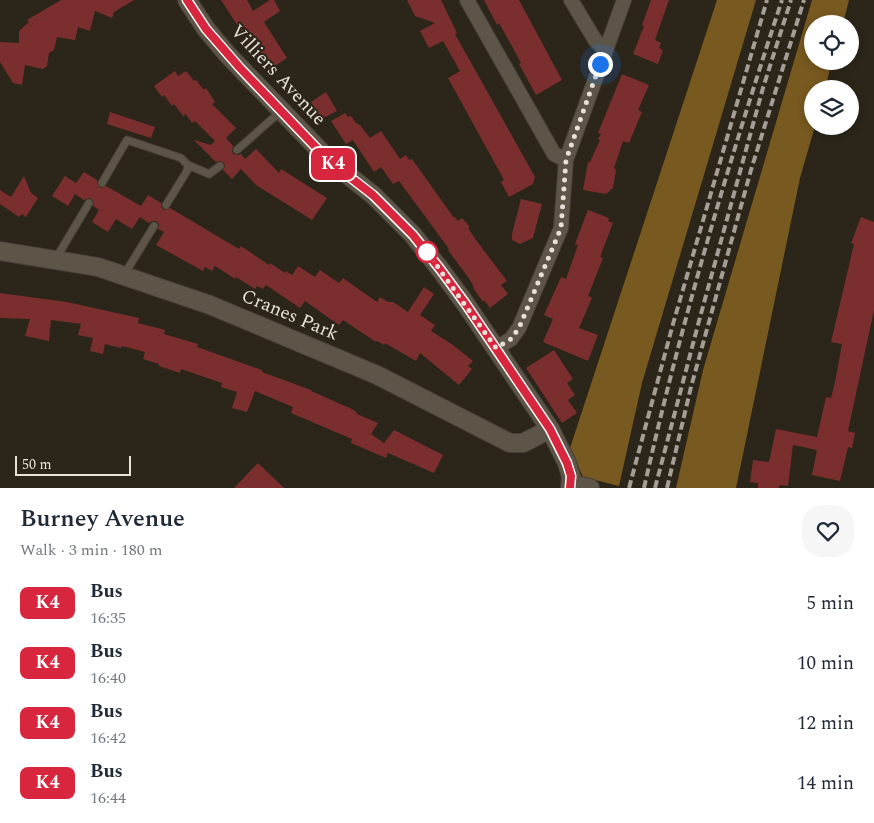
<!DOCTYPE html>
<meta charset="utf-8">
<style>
:root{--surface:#fff;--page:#f6f6f7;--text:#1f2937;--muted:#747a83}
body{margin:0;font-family:Spectral,serif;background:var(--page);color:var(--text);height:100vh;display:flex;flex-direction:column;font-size:19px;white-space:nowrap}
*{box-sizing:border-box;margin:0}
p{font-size:16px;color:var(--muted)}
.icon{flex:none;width:28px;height:28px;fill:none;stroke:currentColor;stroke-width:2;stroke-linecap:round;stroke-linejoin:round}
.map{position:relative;height:488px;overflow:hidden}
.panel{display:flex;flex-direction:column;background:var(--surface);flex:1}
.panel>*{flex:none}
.badge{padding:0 10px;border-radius:8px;font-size:18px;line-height:32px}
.buttons{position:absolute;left:804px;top:15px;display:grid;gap:10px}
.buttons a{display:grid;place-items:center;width:55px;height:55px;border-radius:50%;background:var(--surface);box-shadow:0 2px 8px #0003;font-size:25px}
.scale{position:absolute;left:15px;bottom:12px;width:116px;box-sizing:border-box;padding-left:5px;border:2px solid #e6e2da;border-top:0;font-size:14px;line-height:18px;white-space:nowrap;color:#e6e2da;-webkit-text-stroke:4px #2c2519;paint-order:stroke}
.you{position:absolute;width:25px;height:25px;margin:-12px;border:4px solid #fff;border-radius:50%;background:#1a73e8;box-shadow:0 0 0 8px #1a73e833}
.map>.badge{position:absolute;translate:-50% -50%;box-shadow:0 0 0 2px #fff}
.round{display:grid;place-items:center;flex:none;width:52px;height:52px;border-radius:20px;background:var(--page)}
.overview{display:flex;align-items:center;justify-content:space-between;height:85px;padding:0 20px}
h1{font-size:24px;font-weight:600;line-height:38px}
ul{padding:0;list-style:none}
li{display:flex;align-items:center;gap:15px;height:60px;padding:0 20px}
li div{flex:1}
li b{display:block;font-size:19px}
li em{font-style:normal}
li .badge{min-width:55px;font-weight:700;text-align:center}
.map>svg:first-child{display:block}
</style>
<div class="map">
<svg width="874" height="488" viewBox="0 0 874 488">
<rect width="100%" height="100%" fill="#2c2519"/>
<!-- forest -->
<path fill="#78591f" d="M717,0H756L642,383L619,486L583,477L570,448Z
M812,0H849L843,24H812V61H832L825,89H812V126H815L800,178L736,488H676L703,370Z"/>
<!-- building -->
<path fill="#7a2f2e" d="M61,0H134L114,12L112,18L95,11L90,31L78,27L75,40L57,37L54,50L49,53L47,66L43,69L25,65L22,85L13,83L0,62V42L19,43V31L29,22L27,20Z
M221,0H247L253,11L270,0H274L280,11L264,22L287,58L270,69L256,49L254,51Z
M407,0H441L457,33L455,34L535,177L533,184L509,197L501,182L504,180L498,169L448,78L460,71L443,41L429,48L420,31L435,23L415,16Z
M484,0H519L562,80L536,95L519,64L521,63L513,48L499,23L497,25Z
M651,0H669L655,40L661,43L659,48L663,50L658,64L633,54L644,26L642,25Z
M175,71L178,76L186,71L194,81L196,80L204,90L206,88L215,102L212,104L236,128L226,138L233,146L232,151L233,154L238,155L241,154L245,159L256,149L279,173L281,169L327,198L312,220L256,185L241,169L232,179L223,170L225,166L224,163L220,161L216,162L194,140L211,145L215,141L195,121L192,123L185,113L184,117L174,104L172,106L164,95L162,97L154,86Z
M622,74L649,85L638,110L642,112L629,143L623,141L614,168L616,170L613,188L606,194L583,190L588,162H590L600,140L598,139L601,134L598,133Z
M326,92L337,111L319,120L311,102Z
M110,112L155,127L151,138L107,124Z
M345,113L348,117L351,116L356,123L360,125L370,138L381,131L400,159L406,155L409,160L412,159L454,218L455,217L458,221L462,218L470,227L468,228L476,240L507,281L501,285L508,294L490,308L484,300L483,302L473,288L474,287L470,280L448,250L449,249L399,181L393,184L381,167L374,172L353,140L346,144L331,121Z
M84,172L97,180V183L99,187L102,188L106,186L141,206L148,195L161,203V207L164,210L170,208L239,249L241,246L269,265L270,263L285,273L286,271L292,275L298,266L315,277L320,270L339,283L343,278L377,302L380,297L388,302H393L408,312L424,287L434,294L420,315L435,325L431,331L453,345L473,361L468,366L472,369L459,385L420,353L416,361L385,343L384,345L377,341L376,342L343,320L339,325L305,301L300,308L266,285L263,289L257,286L255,289L236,277L235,279L215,266L212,271L205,267L203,271L156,245L164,232L158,229L159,224L156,221H152L149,223L140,217L132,229L116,219L108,232L92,222L99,210L93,206L94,203L92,199L89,198L84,200L75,194L68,206L52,196L65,176L76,183Z
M24,176L31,193L38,198L26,217L22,214L19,217L0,204V190L11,197Z
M521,199L542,204L533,238L520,244L512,240V234Z
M588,210L609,218L608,221L613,223L600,257L603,258L588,296L592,298L579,328L598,335L588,361L543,342L553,319L544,315L561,277L566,279L578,245L575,244Z
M861,217L874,222V310L848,431L855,433L852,448L848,447L840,481L812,475L817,450L793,445L788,486L779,485V488H758V483L750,482L753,460L769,462L776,429L817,437L826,397L831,398L835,382L842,344L831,342L854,244L851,243Z
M0,293L67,302L139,318L138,323L165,330L164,334L198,344L197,347L262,370V372L311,390V391L354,410L357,413V414L378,423L371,434L384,443L394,430L443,455L434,473L388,453L386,458L351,443L352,439L291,413L293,407L255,391L247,412L232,408L237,392L221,387L222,383L181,369L180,373L159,366V364L143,359L145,352L122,346L121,348L105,344L103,354L90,351L93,338L78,335L81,324L51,320L49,341L25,336L30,319L0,318Z
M554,350L573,379L567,383L575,395L568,400L577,413L562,423L526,368Z
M258,463L284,488H234Z"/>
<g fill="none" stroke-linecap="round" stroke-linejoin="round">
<defs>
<path id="service" d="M237,150L281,111
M188,165L209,174L220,166
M102,183L127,140L181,158L188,165L187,171L166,205
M55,260L89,203
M124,275L154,226"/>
<path id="minor" d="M467,0L554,154L566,160
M571,0L595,40L605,50
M496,348L511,339L519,328L561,228L566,160L624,0"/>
<path id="tertiary" d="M187,0L206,29L227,54L329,160L373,195L413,235L440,269L465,303L550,429L567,463L571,476L570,488
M0,251L98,267L210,305L377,375L510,443H523L550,429
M571,484L590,488"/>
</defs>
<!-- service casing -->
<use href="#service" stroke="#464137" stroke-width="9"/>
<!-- minor casing -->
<use href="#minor" stroke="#464137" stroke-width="16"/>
<!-- tertiary casing -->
<use href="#tertiary" stroke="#464137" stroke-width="20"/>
<!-- service -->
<use href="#service" stroke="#5d5548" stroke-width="7"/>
<!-- minor -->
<use href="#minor" stroke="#5d5548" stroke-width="14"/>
<!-- tertiary -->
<use href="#tertiary" stroke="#5d5548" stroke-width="18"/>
<!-- rail -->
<path stroke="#a49f96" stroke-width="4" stroke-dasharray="8 4" stroke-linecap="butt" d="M629,488L673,324L767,0
M644,488C681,323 729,161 782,0
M655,488L699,321L763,88L791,0
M667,488L691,387L751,170L804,0"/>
</g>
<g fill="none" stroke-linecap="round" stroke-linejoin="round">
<defs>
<path id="line" d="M187,0L206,29L240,68L328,160L373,195L413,235L440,269L465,303L550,429L567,463L571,476L570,488"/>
</defs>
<!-- line casing -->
<use href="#line" stroke="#fff" stroke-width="11"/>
<!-- line -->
<use href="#line" stroke="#d7263d" stroke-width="8"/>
<!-- walk -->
<path stroke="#e6e2da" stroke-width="5" stroke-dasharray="0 9" d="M427,252L496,348L511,339L519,328L561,228L566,160L600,64"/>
</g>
<!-- markers -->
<circle fill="#fff" stroke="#d7263d" stroke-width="2.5" cx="427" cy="252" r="10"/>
<g text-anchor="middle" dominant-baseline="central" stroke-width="4" stroke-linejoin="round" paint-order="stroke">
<!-- street labels -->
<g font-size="19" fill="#e6e2da" stroke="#2c2519">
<text transform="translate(278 75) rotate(47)">Villiers Avenue</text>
<text transform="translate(290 315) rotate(23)">Cranes Park</text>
</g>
</g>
</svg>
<div class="buttons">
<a><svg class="icon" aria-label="locate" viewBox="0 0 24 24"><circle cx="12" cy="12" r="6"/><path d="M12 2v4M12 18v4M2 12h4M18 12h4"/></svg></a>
<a><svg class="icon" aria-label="layers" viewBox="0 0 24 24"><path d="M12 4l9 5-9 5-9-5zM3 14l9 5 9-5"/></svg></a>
</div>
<div class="scale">50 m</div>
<div class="you" style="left:600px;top:64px"></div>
<b class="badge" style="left:333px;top:164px;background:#d7263d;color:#fff">K4</b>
</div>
<section class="panel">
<div class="overview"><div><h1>Burney Avenue</h1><p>Walk · 3 min · 180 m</p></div><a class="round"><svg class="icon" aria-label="heart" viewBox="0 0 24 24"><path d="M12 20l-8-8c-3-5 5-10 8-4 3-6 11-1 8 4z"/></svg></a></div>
<ul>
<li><span class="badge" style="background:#d7263d;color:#fff">K4</span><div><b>Bus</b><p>16:35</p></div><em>5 min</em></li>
<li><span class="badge" style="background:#d7263d;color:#fff">K4</span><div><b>Bus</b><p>16:40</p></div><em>10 min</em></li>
<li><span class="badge" style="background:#d7263d;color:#fff">K4</span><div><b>Bus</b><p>16:42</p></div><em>12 min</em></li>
<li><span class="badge" style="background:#d7263d;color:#fff">K4</span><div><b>Bus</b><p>16:44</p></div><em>14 min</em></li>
</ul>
</section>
